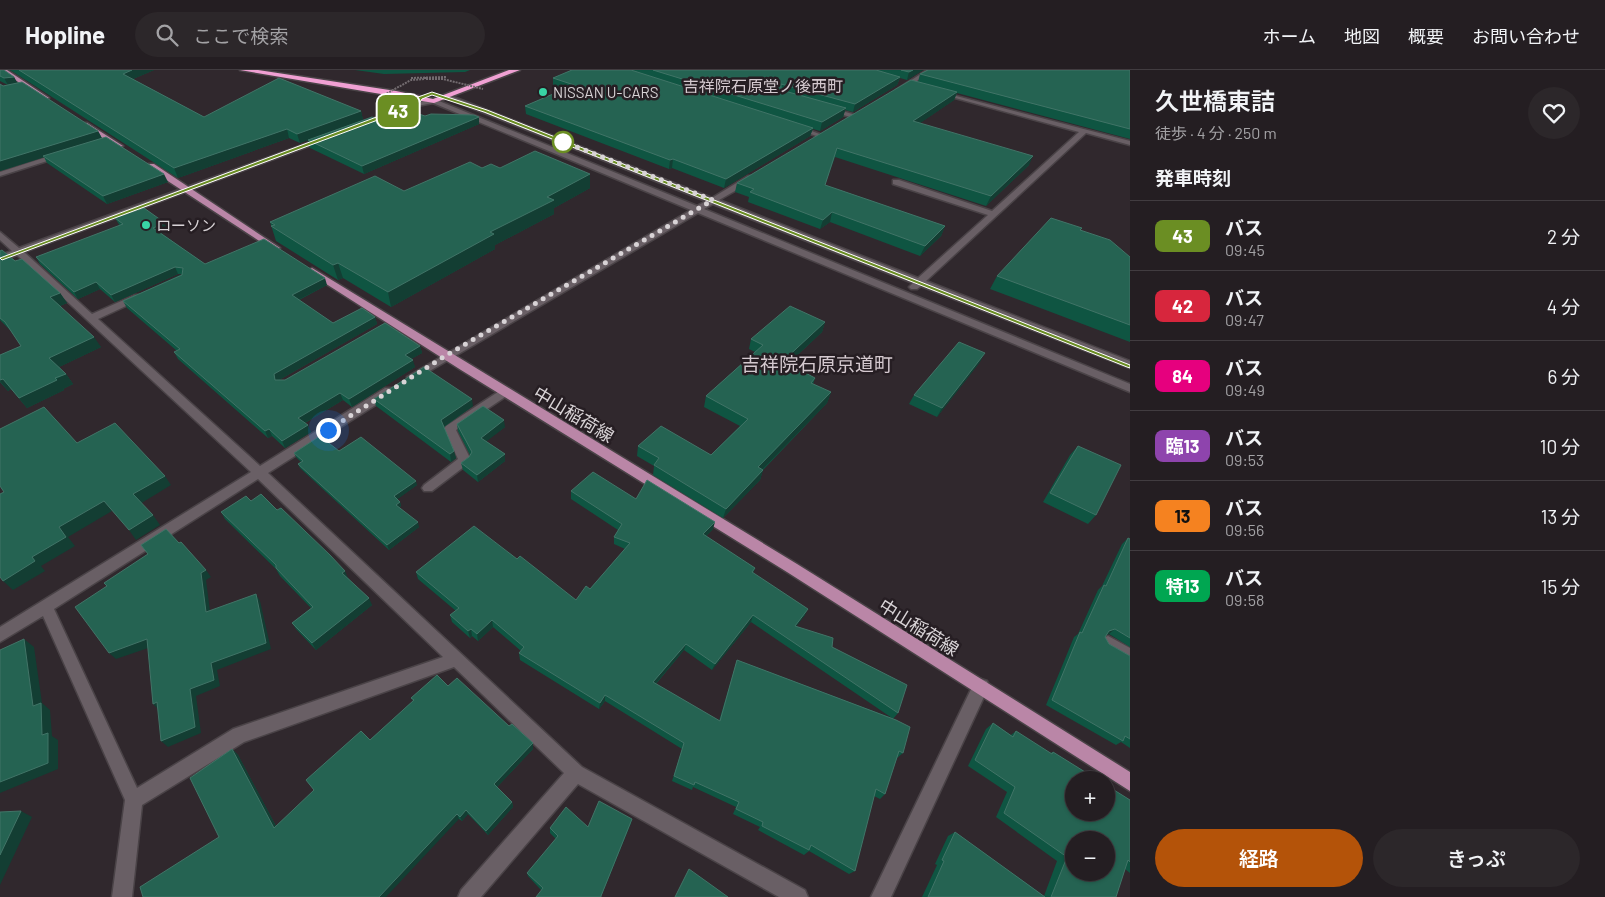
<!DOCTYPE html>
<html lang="ja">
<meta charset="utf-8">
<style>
:root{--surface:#241e22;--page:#2c272a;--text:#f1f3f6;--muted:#a3a2a5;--line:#413c40;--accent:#b45309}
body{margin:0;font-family:Barlow,"Noto Sans JP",sans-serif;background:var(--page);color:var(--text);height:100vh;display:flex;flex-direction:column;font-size:19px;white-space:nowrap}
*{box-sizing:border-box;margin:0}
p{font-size:16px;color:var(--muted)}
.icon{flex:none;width:28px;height:28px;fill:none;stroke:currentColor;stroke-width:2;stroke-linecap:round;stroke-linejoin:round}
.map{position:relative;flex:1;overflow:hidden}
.side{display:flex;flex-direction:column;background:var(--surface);width:475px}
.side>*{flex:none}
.badge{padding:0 10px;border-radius:8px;font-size:18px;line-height:32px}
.fabs{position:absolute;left:1065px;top:701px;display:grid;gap:10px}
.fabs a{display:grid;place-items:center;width:50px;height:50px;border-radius:50%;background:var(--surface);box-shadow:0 1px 4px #0004,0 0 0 1px var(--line);font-size:25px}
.you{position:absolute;width:25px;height:25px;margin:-12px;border:4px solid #fff;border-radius:50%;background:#1a73e8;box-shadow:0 0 0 8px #1a73e833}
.map>.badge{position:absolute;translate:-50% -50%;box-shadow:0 0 0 2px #fff}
h2{padding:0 25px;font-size:19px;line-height:45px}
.round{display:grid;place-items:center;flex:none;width:52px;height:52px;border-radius:26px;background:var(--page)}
.overview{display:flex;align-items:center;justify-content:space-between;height:85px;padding:0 25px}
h1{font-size:24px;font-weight:600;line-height:38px}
.action{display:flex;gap:10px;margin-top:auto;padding:10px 25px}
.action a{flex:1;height:58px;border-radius:30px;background:var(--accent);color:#fff;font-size:20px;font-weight:600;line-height:58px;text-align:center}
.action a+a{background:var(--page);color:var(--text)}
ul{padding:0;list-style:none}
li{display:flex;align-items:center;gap:15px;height:70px;padding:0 25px;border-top:1px solid var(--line)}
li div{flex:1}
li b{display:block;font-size:19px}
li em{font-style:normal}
li .badge{min-width:55px;font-weight:700;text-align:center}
header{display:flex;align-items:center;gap:30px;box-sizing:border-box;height:70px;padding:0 25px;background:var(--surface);border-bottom:1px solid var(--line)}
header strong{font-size:24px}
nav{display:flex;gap:28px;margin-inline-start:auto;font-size:18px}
.search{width:350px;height:45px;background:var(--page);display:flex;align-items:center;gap:12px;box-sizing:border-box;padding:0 18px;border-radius:28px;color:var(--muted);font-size:19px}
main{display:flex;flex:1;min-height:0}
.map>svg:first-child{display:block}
</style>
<header>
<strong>Hopline</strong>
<div class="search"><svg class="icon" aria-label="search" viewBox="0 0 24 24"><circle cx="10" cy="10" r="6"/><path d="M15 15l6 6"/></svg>ここで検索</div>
<nav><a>ホーム</a><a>地図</a><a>概要</a><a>お問い合わせ</a></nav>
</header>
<main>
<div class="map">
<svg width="1130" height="827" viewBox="0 0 1130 827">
<rect width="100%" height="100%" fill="#30282d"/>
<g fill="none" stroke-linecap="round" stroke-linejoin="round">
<defs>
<path id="minor" d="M927,0H934L901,21L896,20Z
M937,21L1130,71V75L1086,63L926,211L1130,291V298L921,216L917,219H911L909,217L913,213L713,134L704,139L1130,314V322L698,143L416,309L412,311L407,307L691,140L433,33L417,36L363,56H359V54L414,33L434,29L697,136L706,131L449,29V27L451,26L712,128L748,106H754V110L719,130L918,208L988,145L893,114V110H899L992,141L1079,62L937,23Z
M828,37L856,45L857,46L854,48L826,40L825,39Z
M794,56H798L825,66L822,68L794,58Z
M322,68L328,69L24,182L92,244L135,225H141V229L98,249L260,396L385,318H393L395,321L393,324L268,403L582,697L805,820L808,827H779L578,714L481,827H458L461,820L564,703L454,597L244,672L142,735L132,827H112L125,730L43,546L0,572V557L251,402L17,185L0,191V185L12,181L0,170V162L19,178ZM258,409L443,587L233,659L137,718L54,539Z
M59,83L66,85L0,106V102Z
M504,318L510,322L508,325L456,360L471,390L469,393L432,421H424L422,418L424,415L458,389L444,359L446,356Z
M1108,566L1130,578V593L1103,578L1100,573L1103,568Z
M981,609L987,611L989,616L891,827H871L975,611Z"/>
<path id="major" d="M0,0H7L49,28L44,29Z
M83,53H87L123,76L116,78L83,55Z
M148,94H154L280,178L273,180L148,98Z
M312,198L797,494L1130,702V721L787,502L461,300L309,203L307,201Z"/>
<path id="highway" d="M240,0H258L396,21L433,29L509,0H520L434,33Z"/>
</defs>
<!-- minor casing -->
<use href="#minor" stroke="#4a4347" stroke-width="3"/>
<!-- major casing -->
<use href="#major" stroke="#4a4347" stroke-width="3"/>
<!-- highway casing -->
<use href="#highway" stroke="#4a4347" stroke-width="3"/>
<!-- path -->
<path stroke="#736c70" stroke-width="2" stroke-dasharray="2 1" stroke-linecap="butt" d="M411,8L447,7"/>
<!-- minor -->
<use href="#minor" fill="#695f65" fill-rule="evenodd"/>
<!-- major -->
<use href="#major" fill="#ba86a7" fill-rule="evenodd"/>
<!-- highway -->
<use href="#highway" fill="#f0a0d3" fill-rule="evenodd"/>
<!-- path-bridge -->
<path stroke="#736c70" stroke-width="2" stroke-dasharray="2 1" stroke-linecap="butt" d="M425,7V9H443L483,19
M384,25L411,10L425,9"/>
</g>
<!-- wall -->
<path fill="#0f5542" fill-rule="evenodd" d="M0,0L14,7L17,13L98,61L102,68L168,112L107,134L47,93L44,87L0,101V14L3,16L8,15L0,11Z
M10,0H154L133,9L204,47L361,41L363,50L300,73L289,68L178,108Z
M355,0H470L465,2L384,4Z
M572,0H923L907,10L900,8L897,15L853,42L845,40L843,47L820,61L813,59L810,66L724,118L672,98L669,99L526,44L525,36L564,20L553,16V8Z
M1130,0V69L957,23L954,30L920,53L1029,95L986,136L835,87L825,115L945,156L941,166L920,186L830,152L820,159L748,132L749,127L735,122L737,113L918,12L920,4Z
M425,46L479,47V54L364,104L310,78L308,70L380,50H396Z
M482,98H500L590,104V118L554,138V144L495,175V179L391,237L343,208L338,210L276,171L270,152L404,121Z
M115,148L168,160L161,163L205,194L327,215L299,230L333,253L375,247L377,254L279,310H285L420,276L422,283L411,289L415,297L352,337L343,330L305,353L311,362L285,378L272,366L268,368L178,289L174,282L177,281L127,238L123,231L182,204H178L115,232L100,219L78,229L40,194L36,187L120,156Z
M1080,161L1130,187V272L990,219L997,206Z
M0,180L60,223L67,233L60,236L101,277L59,297L66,304L73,314L63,319L64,320L27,338L11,319L8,321L0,312V285L21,276L11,261L0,250Z
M825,252L822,262L788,294L815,308L813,314L831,322L827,333L763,400L760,410L723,448L653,405L654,396L637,386L638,376L711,385L740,356L704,337L706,326L755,282L749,279L751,269Z
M980,292L937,347L909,334L914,325Z
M374,329L473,336L444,357L456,388L451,392L376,336Z
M457,354L505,357L486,371L505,384V391L478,412L463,400L461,393L469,387L470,385L458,361Z
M1078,376L1096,445L1088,454L1043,432L1070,385Z
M339,381L417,415L397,429L400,432L401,436L399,438L419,457L389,480L300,398L298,394L301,392L296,387L294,383Z
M571,421L636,429L713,459L706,466L755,498L753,503L805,545L796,556L832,577L898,643L893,649L903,683L897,688L885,724L880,729L874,726L855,801L849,804L809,781L804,785L758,760L760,757L733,744L736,737L693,717L692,720L672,711L682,679L605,631L599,639L520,590L519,583L521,581L493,557L478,571L472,566L470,568L452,552L450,545L456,541L418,509L416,502L517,489L576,530L590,519L625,479L614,474V467L618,460L571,429ZM751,552L892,648L737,590L735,597L719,651L656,614L684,580L712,600Z
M251,431L348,508L372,535L316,580L296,559L292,553L311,538L280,506L276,499L225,449L221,442Z
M1128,468L1130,469V577L1109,564L1106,565L1105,567L1109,574L1130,586V678L1121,672L1116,675L1046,635L1074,567L1078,564L1098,520L1102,516L1122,474Z
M448,616L533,673V679L497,717L512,732L513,737L488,765L468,744L462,751L459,749L219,767L232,679L238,685L276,756L413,631L411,628Z
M993,653L1011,665L1016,661L1050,683L1053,682L1130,730V803L1125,799L1116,827H922L937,795L935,794L948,766L955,762L1044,826L1057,791L996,747L1007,722L968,696L986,659Z
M631,753L601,827L541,820L528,806L527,803L556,769L550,763V758L588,757Z"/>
<!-- shaded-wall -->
<path fill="#133e33" d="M132,0H154L126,12L123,4Z
M913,0H923L907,10L909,2Z
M14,7L18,14L8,15L4,8Z
M900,7L897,15L853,42L855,34Z
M957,22L954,30L910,60L913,51Z
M846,38L843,47L820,61L822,52Z
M361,41L363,50L300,73L297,64Z
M479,47V54L364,104L362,96Z
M813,58L810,66L724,118L726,109Z
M287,59L289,68L178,108L174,98Z
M98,61L102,69L0,101V91Z
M1033,86L1029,95L986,136L991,126Z
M673,89L672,98L669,99L670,90Z
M164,104L168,112L107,134L103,126Z
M590,104V118L554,138V144L495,175V179L391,237L388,222L490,162L547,127Z
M832,142L830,152L820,159L823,150Z
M165,153L168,160L157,164L153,158Z
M945,156L941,166L920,186L925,176Z
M338,193L343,208L338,210L333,195Z
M175,197L178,204L115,232L111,225Z
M325,208L327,215L294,232L292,225Z
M96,212L100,219L78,229L74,222Z
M60,223L67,233L57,237L50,227Z
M375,247L377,254L277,311L275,310L274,304Z
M825,252L822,262L780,301L783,291Z
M94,267L101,277L57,298L49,288Z
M420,276L422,283L406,292L405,285Z
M985,283L980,292L937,347L942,338Z
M413,290L415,297L352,337L349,329Z
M66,304L73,314L63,319L64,320L27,338L19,328Z
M3,309L11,319L8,321L0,311V310Z
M831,322L827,333L755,407L758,397Z
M340,323L343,330L301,355L298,348Z
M472,329L473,336L442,358L441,350Z
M504,350L505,357L482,375L481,368Z
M308,355L311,362L285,378L282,371Z
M269,359L272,366L268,368L265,361Z
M454,381L456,388L451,392L450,384Z
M505,384V391L478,412L477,405Z
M763,400L760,410L723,448L726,439Z
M165,406L171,415L140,434L133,424Z
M416,411L417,415L395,431L394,426Z
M104,431L112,441L68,467L75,476L41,496L45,501L13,520L3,511L32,487L59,457Z
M400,432L401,436L397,439L396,435Z
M153,445L160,455L136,470L129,460Z
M418,452L419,457L389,480L387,475Z
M715,452L713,459L701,471L703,464Z
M206,500L211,507L206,510L211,549L206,542L201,503Z
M345,501L348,508L345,510L342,503Z
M256,524L260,531L271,579L217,600L220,616L196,626L201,663L168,677L161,671L190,619L211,593Z
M369,528L372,535L316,580L312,573Z
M808,539L805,545L792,562L795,556Z
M753,545L751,552L712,600L715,594Z
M492,550L493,557L478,571L477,564Z
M471,559L472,566L470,568L468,561Z
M1115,559L1109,564L1102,566L1109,561Z
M24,569L34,577L42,633L50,640L52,666L58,670V699L0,723V712L42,665L33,636Z
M147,569L154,576L116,589L109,583Z
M686,574L684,580L652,618L653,612Z
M605,625V631L599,639L600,633Z
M157,632L159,640L153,634Z
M533,673V679L495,719L494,714Z
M232,679L238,685L279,762L274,758Z
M512,732L513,737L488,765L486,761Z
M466,740L468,744L462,751L460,747Z
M21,741L32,747L0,815V785Z
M457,744L459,749L386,827H379Z
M632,749L631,753L601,827Z"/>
<!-- building -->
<path fill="#256352" stroke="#417467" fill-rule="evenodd" d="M0,0H4L14,7L4,8L0,6Z
M19,0H132L123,4L204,47L279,8L361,41L297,64L287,59L174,98Z
M572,0H631L813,58L726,109L673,89L670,90L525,36L574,15L553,8Z
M653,0H876L900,7L855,34L781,14V20L846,38L822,52Z
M901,0H913L909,2Z
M928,0H1130V59L920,4Z
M911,10L957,22L913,51L1033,86L991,126L837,78L825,115L945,156L925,176L832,142L823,150L750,122L754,119L737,113Z
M22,12L98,61L0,91V14L3,16Z
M416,43L425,46L431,44L474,45L479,47L362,96L308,70L372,47L380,50L388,47L396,50Z
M106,67L164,104L103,126L43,86Z
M535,81L590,104L547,127L554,130L490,162L494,164L388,222L338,193L333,195L271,156L275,155L270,152L375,106L404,121L470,92L482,98L491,94L500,98Z
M144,138L165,153L153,158L205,194L264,169L325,208L292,225L333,253L362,238L375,247L274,304L275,310H285L385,253L420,276L405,285L413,290L349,329L340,323L298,348L308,355L282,371L269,359L265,361L174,282L180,279L123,231L182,205L183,198L175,197L111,225L96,212L74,222L36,187L123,154L115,148Z
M1051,148L1082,158L1080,160L1110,170L1130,187V255L997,206Z
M2,180L15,191L22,189L60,223L50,227L94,267L49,288L66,304L55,308L57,310L19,328L3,309L0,310V285L21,276L5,252L0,248V181Z
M790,236L825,252L783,291L815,308L811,313L831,322L758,397L763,400L726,439L654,395L659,388L638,376L661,356L711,385L748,349L706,326L763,275L751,269Z
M959,272L985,283L942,338L914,325Z
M424,297L472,329L441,350L454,381L450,384L374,329Z
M483,336L504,350L481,368L505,384L477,405L461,393L469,387L472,382L457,354Z
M44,337L77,373L115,353L165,406L133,424L153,445L129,460L104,431L59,457L66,467L32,487L35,491L3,511L0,507V424L4,422L0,416V359Z
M320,366L339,381L361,367L416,411L394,426L400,432L396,435L418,452L387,475L298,394L303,391L294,383Z
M1078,376L1121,395L1096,445L1050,423Z
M593,402L636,429L647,410L715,452L703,464L755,498L752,502L808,539L795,556L833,568L832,577L907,615L898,643L753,545L715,594L686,574L653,612L720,651L737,590L896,650L910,657L903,683L899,681L885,724L876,719L855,801L811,775L809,780L762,756L763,752L736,739L739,732L695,712L694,715L674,706L684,673L605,625L600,633L519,583L524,577L492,550L477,564L471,559L468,561L450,545L459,538L416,502L474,456L517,489L520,486L576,530L586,516L590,519L630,473L614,467L622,454L571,421Z
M261,424L277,440L281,438L330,485L345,501L342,503L369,528L312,573L292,553L313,537L276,498V495L221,442L246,426L251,431Z
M166,459L179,473L181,472L206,500L201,503L206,542L256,524L266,573L211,593L214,610L190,619L195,657L161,671L157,632L153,634L147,569L109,583L75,537L107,516L104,513L148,484L141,475Z
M1128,468L1130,469V568L1115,559L1109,561L1105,567L1109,574L1130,586V669L1125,666L1123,671L1052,630L1080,562L1082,563L1104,515L1106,516Z
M24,569L33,636L41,633L42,665L48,663V693L0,712V580Z
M437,605L448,616L457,608L509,656L512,654L533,673L494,714L512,732L486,761L466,740L460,747L457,744L379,827H143L140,817L219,767L190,708L232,679L274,758L314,720L306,710L361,661L370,670L414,630L411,628Z
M993,653L1013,667L1016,661L1052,684L1053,682L1098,710H1074V742H1106V715L1130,730V792L1128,790L1116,827H1051L1067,787L1004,743L1015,717L975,690ZM1074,770H1106V802H1074Z
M599,731L632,749L601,826V827H536L543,818L527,803L558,766L550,758L566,737L588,757Z
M21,741L0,785V742Z
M955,762L1045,827H928L944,791L942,790Z
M689,799L728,827H675Z"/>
<!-- line -->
<path fill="#6b8e23" stroke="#fff" d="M432,22L487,40L1130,295V298L1127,297L484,42L432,25L422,29L418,35L2,190L0,188L414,33L418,27Z"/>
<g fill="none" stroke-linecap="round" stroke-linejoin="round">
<!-- walk -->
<path stroke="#d8d3d6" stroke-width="5" stroke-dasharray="0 9" d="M328,360L445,286L713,130L559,70L563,72"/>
</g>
<!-- markers -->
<g fill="#39d4a5" stroke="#261e23" stroke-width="2">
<circle cx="543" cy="22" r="5"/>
<circle cx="146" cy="155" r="5"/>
</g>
<circle fill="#fff" stroke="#6b8e23" stroke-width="2.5" cx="563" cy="72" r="10"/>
<g text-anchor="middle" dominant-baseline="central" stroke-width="5" stroke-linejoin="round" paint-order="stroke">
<!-- far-poi labels -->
<g font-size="15" fill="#d8d3d6" stroke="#261e23" text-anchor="start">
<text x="553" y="22">NISSAN U-CARS</text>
<text x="156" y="155">ローソン</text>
</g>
<!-- far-neighbourhood labels -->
<g font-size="16" fill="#d4c9cf" stroke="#261e23">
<text x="763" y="15">吉祥院石原堂ノ後西町</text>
</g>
<!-- street labels -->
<g font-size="18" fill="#d8d3d6" stroke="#261e23">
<text transform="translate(574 344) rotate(31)">中山稲荷線</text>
<text transform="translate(919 557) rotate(32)">中山稲荷線</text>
</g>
<!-- neighbourhood labels -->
<g font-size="19" fill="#d4c9cf" stroke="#261e23">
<text x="817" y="293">吉祥院石原京道町</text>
</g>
</g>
</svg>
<div class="fabs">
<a>+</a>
<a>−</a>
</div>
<div class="you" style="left:328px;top:360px"></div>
<b class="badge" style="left:398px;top:41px;background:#6b8e23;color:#fff">43</b>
</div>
<section class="side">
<div class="overview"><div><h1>久世橋東詰</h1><p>徒歩 · 4 分 · 250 m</p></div><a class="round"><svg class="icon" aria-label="heart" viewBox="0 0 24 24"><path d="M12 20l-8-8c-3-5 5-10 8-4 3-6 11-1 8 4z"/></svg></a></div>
<h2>発車時刻</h2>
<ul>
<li><span class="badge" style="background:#6b8e23;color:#fff">43</span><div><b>バス</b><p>09:45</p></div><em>2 分</em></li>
<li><span class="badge" style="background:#d7263d;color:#fff">42</span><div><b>バス</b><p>09:47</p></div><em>4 分</em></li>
<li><span class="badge" style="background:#e6007e;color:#fff">84</span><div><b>バス</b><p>09:49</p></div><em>6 分</em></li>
<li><span class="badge" style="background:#8e44ad;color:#fff">臨13</span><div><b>バス</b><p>09:53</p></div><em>10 分</em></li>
<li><span class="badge" style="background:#f58220;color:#111">13</span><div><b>バス</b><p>09:56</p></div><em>13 分</em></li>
<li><span class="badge" style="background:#00a651;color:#fff">特13</span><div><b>バス</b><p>09:58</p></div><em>15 分</em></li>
</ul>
<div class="action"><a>経路</a><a>きっぷ</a></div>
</section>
</main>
